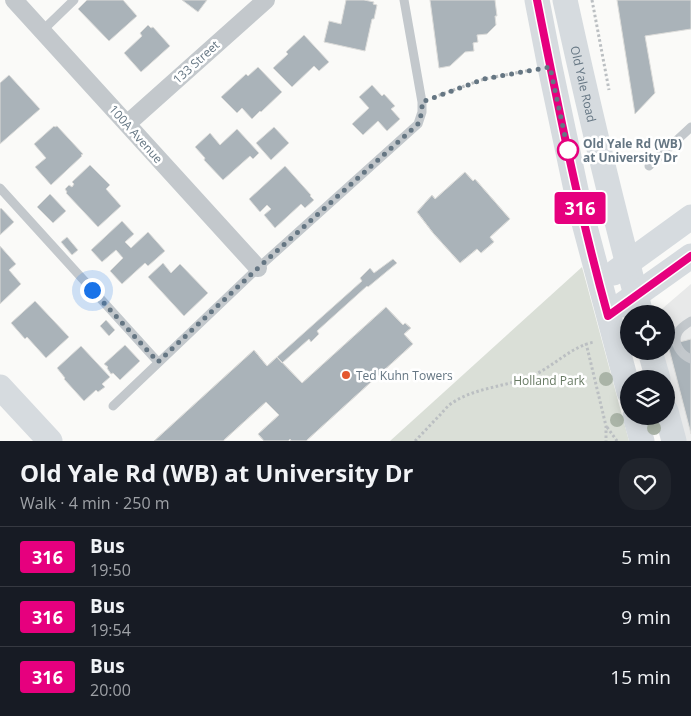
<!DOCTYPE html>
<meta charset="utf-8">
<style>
:root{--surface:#171b24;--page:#20242c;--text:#f1f3f6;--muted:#9ea1a6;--line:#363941}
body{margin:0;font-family:"Open Sans",sans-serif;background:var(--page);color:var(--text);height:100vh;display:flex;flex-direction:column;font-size:19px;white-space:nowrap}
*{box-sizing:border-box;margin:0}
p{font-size:16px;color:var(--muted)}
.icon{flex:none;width:28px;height:28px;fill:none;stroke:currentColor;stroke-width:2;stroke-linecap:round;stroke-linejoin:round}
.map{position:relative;height:441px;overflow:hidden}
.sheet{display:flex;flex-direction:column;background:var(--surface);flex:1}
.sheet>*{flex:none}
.badge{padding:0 10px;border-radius:4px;font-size:18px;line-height:32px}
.tools{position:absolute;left:620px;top:305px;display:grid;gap:10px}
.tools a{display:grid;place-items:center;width:55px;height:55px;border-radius:50%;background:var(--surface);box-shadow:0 2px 12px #0003;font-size:25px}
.you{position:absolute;width:25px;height:25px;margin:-12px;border:4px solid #fff;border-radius:50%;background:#1a73e8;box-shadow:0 0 0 8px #1a73e833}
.map>.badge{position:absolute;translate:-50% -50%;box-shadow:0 0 0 2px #fff}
.round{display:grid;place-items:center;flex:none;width:52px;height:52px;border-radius:20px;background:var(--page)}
.headline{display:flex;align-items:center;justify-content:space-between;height:85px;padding:0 20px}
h1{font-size:24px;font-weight:700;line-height:38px}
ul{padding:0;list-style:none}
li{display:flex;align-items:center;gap:15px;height:60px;padding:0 20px;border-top:1px solid var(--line)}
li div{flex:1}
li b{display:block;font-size:19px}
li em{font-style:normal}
li .badge{min-width:55px;font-weight:700;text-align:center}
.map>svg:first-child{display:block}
</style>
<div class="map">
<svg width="691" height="441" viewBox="0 0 691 441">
<rect width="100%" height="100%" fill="#fafaf8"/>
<!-- built -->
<path fill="#e8e9e9" d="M691,284V441H684L661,351H666V314H656Z"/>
<!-- green -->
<path fill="#dadfd7" d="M582,267L629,441H390L571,277Z"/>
<!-- building -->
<path fill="#aab3b9" stroke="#dcdcda" d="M87,0H123L137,16L109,41L78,9Z
M182,0H207L198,12Z
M346,0H364L374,2L373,4L377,5L374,19H372L365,51L324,42L329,21L341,24Z
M430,0H495L497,16H495L496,25L487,34L477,35L478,42L473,43L474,51L465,52L450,66L439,68Z
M617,0H691V29L645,36L655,93L635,114Z
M148,25L151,28L153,27L170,46L141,72L124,53L142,36L140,33Z
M304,35L329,62L319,71L314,66L292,87L273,68L288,54L286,52Z
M258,67L282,92L261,112L260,111L252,119L242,108L237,113L221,97L246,74L248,76Z
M9,75L40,109L0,144V83Z
M372,85L382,96L384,94L395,106L391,109L400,119L387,131L378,121L363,135L352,124L369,108L359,97Z
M54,126L55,127L57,126L83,154L81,155L82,156L51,185L35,167L46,158L34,144Z
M274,127L289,143L271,160L256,143Z
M237,129L259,153L253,159L250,156L223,180L204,160L205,158L195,147L210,133L220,145Z
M90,165L110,185L106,189L121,206L98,227L66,193L67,192L65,189L69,185L72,187L74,184L72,182Z
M285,166L311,195L310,196L314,200L305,208L301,204L275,228L264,215L271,209L267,205L260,212L249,199Z
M465,172L473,181L475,179L510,219L490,237L494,242L481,253L477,249L460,263L433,233L417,212L432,195L435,199Z
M465,172L473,181L475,179L510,219L490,237L494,242L481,253L477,249L460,263L433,233L417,212L432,195L435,199Z
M50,194L66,211L53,223L37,207Z
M1,208L14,222L0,235V209Z
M122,221L134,234L125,242L131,248L148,232L165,251L148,266L145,263L122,284L110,271L123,258L116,250L102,262L91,250Z
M67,237L78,250L72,255L61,242Z
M0,246L16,264L9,270L21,284L0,304Z
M393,259L397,263L368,287L367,286L317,331L319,334L311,342L309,339L282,363L277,357L362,281L360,278L370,268L374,273Z
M163,263L171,273L180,264L208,293L184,316L148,277Z
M35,301L69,337L46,358L27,337L25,339L11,323Z
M386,307L403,325L405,323L411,328L404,334L413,344L306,441H291L290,439L288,441H264L258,434L279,415L266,402L223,441H154L254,350L267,366L277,357L302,383Z
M386,307L403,325L405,323L411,328L404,334L413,344L306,441H291L290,439L288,441H264L258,434L279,415L266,402L223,441H154L254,350L267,366L277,357L302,383Z
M106,320L115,330L109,336L100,326Z
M691,339V434L668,345Z
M125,345L140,361L120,380L113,373L111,374L107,368L108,367L104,364Z
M81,346L110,377L102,384L105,387L98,392L96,390L84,401L64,379L65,378L57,368Z"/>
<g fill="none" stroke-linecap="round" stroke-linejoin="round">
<!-- path -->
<path stroke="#bbbfc2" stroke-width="3" stroke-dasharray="2.5 2.5" stroke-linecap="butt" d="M592,0L609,90
M434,97L484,79L531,70
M586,343L606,426V441
M607,427L617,441
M415,441C423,433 431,424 439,416C443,412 447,406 452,403C476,387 506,387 532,376C553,367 573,345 595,342"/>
<!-- lane -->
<path stroke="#c3c8cc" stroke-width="9" d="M42,31L74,0
M649,166L691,127
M0,188L158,362
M691,321C686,324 681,327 678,332C672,343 681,355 691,359
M113,406L258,268L418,124L422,112V102L404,0"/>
<!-- street -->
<path stroke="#c3c8cc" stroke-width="18" d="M14,0L258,268
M127,124L266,0"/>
<!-- secondary -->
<g stroke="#d6dbdf" stroke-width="25">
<path d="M537,0L550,67L579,204L629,392"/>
<path id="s1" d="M565,0C588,105 613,210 641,314"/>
<path d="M614,273L691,217"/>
<path d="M622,305L691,256"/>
<path d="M650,351L658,379"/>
<path d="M0,387L50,441"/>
<path d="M666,411L674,441"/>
<path d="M635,416L642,441"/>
</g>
</g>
<!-- trees -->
<g fill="#aab4a7">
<circle cx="606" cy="379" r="7"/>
<circle cx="617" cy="420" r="7"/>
<circle cx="654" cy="428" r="7"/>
</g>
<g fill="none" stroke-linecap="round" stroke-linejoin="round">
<defs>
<path id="line" d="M537,0C558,106 579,212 608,316L691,256"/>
</defs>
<!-- line casing -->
<use href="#line" stroke="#fff" stroke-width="11"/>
<!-- line -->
<use href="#line" stroke="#e6007e" stroke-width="8"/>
<!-- walk -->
<path stroke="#657683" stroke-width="5" stroke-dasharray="0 9" d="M92,290L158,362L258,268L418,124L422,112V102L484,79L550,67L569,155L568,150"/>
</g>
<!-- markers -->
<circle fill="#fff" stroke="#e6007e" stroke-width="2.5" cx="568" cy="150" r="10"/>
<circle fill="#e4572e" stroke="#fff" stroke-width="2" cx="346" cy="375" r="5"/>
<g text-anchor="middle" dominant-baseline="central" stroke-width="5" stroke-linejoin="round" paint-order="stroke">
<!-- street labels -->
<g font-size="12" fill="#657683" stroke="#fff">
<text transform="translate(196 62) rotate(-42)">133 Street</text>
<text stroke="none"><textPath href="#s1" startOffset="86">Old Yale Road</textPath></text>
<text transform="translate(136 134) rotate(48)">100A Avenue</text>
</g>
<!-- stop labels -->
<g font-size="12" font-weight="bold" fill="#657683" stroke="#fff" text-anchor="start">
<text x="583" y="143">Old Yale Rd (WB)<tspan x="583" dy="14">at University Dr</tspan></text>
</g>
<!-- poi labels -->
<g font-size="12" fill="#657683" stroke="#fff" text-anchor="start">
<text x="356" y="375">Ted Kuhn Towers</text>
</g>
<!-- park labels -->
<g font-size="12" fill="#687a64" stroke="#fff">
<text x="549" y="380">Holland Park</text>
</g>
</g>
</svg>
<div class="tools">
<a><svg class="icon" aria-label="locate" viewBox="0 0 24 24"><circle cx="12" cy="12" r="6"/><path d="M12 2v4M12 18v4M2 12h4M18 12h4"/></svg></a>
<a><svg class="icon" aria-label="layers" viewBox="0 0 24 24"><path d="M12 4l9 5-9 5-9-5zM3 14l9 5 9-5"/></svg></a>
</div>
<div class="you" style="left:92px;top:290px"></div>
<b class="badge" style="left:580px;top:208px;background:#e6007e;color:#fff">316</b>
</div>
<section class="sheet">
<div class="headline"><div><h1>Old Yale Rd (WB) at University Dr</h1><p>Walk · 4 min · 250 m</p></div><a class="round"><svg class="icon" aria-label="heart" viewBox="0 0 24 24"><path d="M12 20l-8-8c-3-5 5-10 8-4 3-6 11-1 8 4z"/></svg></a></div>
<ul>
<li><span class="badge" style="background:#e6007e;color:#fff">316</span><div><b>Bus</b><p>19:50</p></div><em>5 min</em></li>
<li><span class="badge" style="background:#e6007e;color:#fff">316</span><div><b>Bus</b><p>19:54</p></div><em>9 min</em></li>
<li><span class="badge" style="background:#e6007e;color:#fff">316</span><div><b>Bus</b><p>20:00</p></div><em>15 min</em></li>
</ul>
</section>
